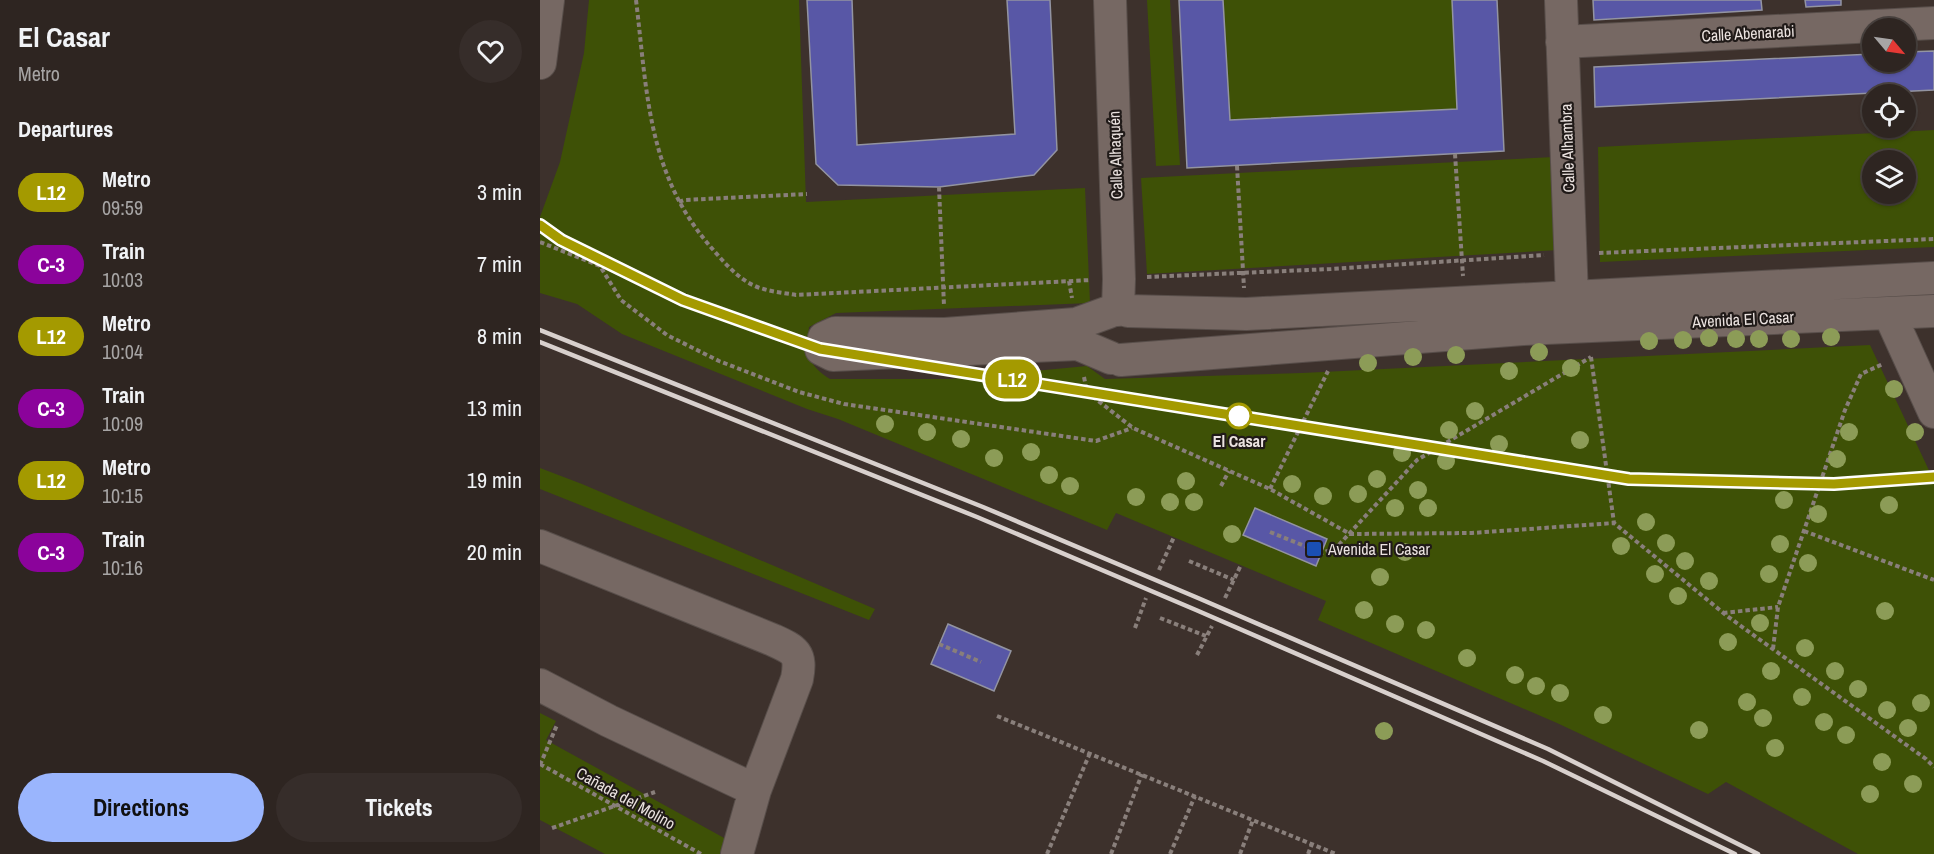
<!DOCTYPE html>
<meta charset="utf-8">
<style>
:root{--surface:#2e2521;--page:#362d2a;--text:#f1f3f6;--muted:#a7a5a5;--line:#49423f;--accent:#9ab5fd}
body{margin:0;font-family:"Archivo Narrow",sans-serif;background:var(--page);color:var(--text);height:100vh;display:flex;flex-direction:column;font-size:22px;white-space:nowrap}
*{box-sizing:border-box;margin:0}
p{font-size:20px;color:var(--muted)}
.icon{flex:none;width:33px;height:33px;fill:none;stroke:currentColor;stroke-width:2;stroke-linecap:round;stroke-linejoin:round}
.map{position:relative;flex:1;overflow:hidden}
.panel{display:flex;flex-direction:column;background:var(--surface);width:540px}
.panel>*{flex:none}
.badge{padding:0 12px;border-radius:20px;font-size:21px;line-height:39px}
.needle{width:39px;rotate:119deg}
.controls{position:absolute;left:1322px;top:18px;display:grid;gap:12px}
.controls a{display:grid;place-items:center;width:54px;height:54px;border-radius:50%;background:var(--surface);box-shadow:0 2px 4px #0004,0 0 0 2px var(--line);font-size:30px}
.map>.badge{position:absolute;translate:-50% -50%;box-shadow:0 0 0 3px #fff}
h2{padding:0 18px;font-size:22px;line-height:54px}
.round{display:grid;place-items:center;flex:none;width:63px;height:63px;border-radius:32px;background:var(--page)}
.summary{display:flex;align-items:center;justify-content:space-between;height:102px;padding:0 18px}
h1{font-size:28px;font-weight:700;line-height:45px}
.action{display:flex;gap:12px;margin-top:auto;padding:12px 18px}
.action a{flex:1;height:69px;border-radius:36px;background:var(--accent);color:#111;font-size:24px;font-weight:700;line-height:69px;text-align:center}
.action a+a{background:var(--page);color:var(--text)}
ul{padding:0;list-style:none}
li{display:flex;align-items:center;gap:18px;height:72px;padding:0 18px}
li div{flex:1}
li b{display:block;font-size:22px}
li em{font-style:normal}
li .badge{min-width:66px;font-weight:700;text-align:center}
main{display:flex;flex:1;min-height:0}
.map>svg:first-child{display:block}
</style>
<main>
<section class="panel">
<div class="summary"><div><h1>El Casar</h1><p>Metro</p></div><a class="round"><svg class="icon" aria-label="heart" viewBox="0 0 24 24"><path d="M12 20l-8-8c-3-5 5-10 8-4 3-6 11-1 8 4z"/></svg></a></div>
<h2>Departures</h2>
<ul>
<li><span class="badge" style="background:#a49a00;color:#fff">L12</span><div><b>Metro</b><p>09:59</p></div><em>3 min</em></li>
<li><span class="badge" style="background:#8b039b;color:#fff">C-3</span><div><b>Train</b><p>10:03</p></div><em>7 min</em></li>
<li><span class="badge" style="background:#a49a00;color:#fff">L12</span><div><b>Metro</b><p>10:04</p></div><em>8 min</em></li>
<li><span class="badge" style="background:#8b039b;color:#fff">C-3</span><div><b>Train</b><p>10:09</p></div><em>13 min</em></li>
<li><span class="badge" style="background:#a49a00;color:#fff">L12</span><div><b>Metro</b><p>10:15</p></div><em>19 min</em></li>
<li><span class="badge" style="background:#8b039b;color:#fff">C-3</span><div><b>Train</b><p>10:16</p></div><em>20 min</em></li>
</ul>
<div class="action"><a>Directions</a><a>Tickets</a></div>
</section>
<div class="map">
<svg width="1394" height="854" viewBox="0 0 1394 854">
<rect width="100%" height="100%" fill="#3d312c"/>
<!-- green -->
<path fill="#3e5106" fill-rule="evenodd" d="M49,0H259L266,202L545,188L550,303L296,313L269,327C266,354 267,364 290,379H410L547,366L565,379L762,373L1330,345L1394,481V854H1318L1186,782L1168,794L1017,723L778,620L786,601L576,513L567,530L298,419L267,409L82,334L37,304L0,293V217L20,162L44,53Z
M607,0H630L640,165L616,166Z
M683,0H912L917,109L690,120Z
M1394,130V247L1060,262L1058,147ZM1332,160H1365V194H1332Z
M1014,157L1019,250L607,274L601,178Z
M0,468L42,484L335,609L329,620L0,489Z
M0,713L16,721L6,740L186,839L180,854H65L0,820Z"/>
<!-- building -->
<path fill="#5857a6" stroke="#9394a1" stroke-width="1.5" d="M267,0H312L317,145L475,134L467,0H510L517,150L494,175L399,187L298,185L276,164Z
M639,0H683L690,120L917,109L912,0H957L964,151L647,168Z
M1053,0H1221L1222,10L1054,20Z
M1265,0H1301V5L1266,7Z
M1394,51V90L1055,107L1054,67L1332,54V62H1365V52Z
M715,508L787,539L776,566L703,535Z
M408,624L471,651L454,691L391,664Z"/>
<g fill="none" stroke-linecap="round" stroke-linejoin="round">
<defs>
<path id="minor" d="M570,0L579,279L578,310
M1021,0L1032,297
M1022,42L1394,23
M0,63L8,0
M588,311L706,314L1394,278
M569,312L536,324L405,334L295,333L284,338L281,349L293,355L538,344L571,358
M1349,313L1394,412
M581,360L983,329L1394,311
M0,546L233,640C255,650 262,653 257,679L215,790L197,854
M0,685L69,721L215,790"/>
</defs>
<!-- minor casing -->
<use href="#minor" stroke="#584e4a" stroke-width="34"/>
<!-- path -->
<path stroke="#897f7b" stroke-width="4" stroke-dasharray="4.5 3" stroke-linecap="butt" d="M96,0C107,90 107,172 169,245C183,261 199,281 220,288C232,292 245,293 256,295L551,280
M915,154L923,276
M697,166L704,288
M399,187L404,306
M139,202L144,200L267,194
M0,242L60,266L81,300L127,335L179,361L259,392L304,404L556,441L592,428
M1059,253L1394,239
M607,277L791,269L1004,255
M529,281L532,298
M1051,357L1074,523L1187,616L1386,759L1394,767
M544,377L547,392L593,428L730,489L810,534L932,533L1074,523
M681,486L689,471
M730,489L788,371
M1264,531L1394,580
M730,532L782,553L796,548L877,460L1051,357
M649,561L694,580
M619,570L634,537
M685,598L701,565
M1183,613L1238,607
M620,618L666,636
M595,628L606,598
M399,644L441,662
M1233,649L1238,607L1305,410L1321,374L1343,364
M657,655L672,626
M457,716L796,854
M0,764L161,854
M0,765L17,725
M12,828L115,792
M507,854L550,753
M571,854L602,774
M630,854L655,796
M700,854L713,820
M768,854L772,844"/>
<!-- minor -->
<use href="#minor" stroke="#766863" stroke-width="32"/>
<!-- rail -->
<path stroke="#d8d0cd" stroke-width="4.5" d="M0,330L443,507L658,598L1008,749L1218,854
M0,342L437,517L656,610L1003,761L1195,854"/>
</g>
<!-- trees -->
<g fill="#8c9c57">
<circle cx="1291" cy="337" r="9"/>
<circle cx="1169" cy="338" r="9"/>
<circle cx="1196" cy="339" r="9"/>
<circle cx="1219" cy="339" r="9"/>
<circle cx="1251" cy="339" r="9"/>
<circle cx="1143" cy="340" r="9"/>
<circle cx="1109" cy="341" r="9"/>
<circle cx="999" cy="352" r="9"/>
<circle cx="916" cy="355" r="9"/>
<circle cx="873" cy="357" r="9"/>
<circle cx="828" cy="363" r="9"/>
<circle cx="1031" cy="368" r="9"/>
<circle cx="969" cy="371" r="9"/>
<circle cx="1354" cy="389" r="9"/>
<circle cx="935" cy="411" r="9"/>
<circle cx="345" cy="424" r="9"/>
<circle cx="909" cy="430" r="9"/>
<circle cx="387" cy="432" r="9"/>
<circle cx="1309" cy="432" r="9"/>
<circle cx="1375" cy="432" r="9"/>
<circle cx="421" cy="439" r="9"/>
<circle cx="1040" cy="440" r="9"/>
<circle cx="959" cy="444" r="9"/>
<circle cx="491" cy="452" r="9"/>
<circle cx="862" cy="453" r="9"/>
<circle cx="454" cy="458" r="9"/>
<circle cx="1297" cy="459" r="9"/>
<circle cx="906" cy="461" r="9"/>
<circle cx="509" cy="475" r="9"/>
<circle cx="837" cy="479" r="9"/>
<circle cx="646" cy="481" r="9"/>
<circle cx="752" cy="484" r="9"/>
<circle cx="530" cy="486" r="9"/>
<circle cx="878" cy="490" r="9"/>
<circle cx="818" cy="494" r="9"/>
<circle cx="783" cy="496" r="9"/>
<circle cx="596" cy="497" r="9"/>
<circle cx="1244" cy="500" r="9"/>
<circle cx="630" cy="502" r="9"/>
<circle cx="654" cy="502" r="9"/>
<circle cx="1349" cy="505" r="9"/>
<circle cx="855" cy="508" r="9"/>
<circle cx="888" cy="508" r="9"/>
<circle cx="1278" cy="514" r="9"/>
<circle cx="1106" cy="522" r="9"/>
<circle cx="692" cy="534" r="9"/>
<circle cx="1126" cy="543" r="9"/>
<circle cx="1240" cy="544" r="9"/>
<circle cx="1081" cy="546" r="9"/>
<circle cx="865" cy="552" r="9"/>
<circle cx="1145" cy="561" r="9"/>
<circle cx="1268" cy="563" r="9"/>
<circle cx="1115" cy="574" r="9"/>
<circle cx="1229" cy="574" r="9"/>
<circle cx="840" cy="577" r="9"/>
<circle cx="1169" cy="581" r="9"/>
<circle cx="1138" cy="596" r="9"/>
<circle cx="824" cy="610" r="9"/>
<circle cx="1345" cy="611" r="9"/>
<circle cx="1220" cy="623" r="9"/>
<circle cx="855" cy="624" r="9"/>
<circle cx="886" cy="630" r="9"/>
<circle cx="1188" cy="642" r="9"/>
<circle cx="1265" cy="648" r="9"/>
<circle cx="927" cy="658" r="9"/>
<circle cx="1231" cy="671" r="9"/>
<circle cx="1295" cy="671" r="9"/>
<circle cx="975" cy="675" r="9"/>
<circle cx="996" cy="686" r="9"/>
<circle cx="1318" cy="689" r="9"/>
<circle cx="1020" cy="693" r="9"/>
<circle cx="1262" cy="697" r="9"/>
<circle cx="1207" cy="702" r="9"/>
<circle cx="1381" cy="703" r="9"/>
<circle cx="1347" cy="710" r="9"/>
<circle cx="1063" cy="715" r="9"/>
<circle cx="1223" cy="718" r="9"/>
<circle cx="1284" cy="722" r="9"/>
<circle cx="1368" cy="728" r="9"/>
<circle cx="1159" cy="730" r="9"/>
<circle cx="844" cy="731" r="9"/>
<circle cx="1306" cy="735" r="9"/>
<circle cx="1235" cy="748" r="9"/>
<circle cx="1342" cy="762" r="9"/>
<circle cx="1373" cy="784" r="9"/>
<circle cx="1330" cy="794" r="9"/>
</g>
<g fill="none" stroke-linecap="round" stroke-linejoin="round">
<defs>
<path id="line" d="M0,225L21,240L143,300L280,349L1089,479L1294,484L1394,477"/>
</defs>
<!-- line casing -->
<use href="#line" stroke="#fff" stroke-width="14"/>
<!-- line -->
<use href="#line" stroke="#a49a00" stroke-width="9"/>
</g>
<!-- markers -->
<circle fill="#fff" stroke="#a49a00" stroke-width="3" cx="699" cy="416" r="12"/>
<rect fill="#1a4fb4" stroke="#201a18" stroke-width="2" x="766" y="541" width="16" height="16" rx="3"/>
<g text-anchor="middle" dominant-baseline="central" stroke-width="4.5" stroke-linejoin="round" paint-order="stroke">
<!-- street labels -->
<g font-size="16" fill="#ebe3e0" stroke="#201a18">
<text transform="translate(1208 33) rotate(-3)">Calle Abenarabi</text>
<text transform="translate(1027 148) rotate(-92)">Calle Alhambra</text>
<text transform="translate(575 155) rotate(-92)">Calle Alhaquén</text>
<text transform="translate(1203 319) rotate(-3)">Avenida El Casar</text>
<text transform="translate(86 798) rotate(29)">Cañada del Molino</text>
</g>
<!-- stop labels -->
<g font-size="16" font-weight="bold" fill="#ebe3e0" stroke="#201a18">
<text x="699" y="441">El Casar</text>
</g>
<!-- poi labels -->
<g font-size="16" fill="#ebe3e0" stroke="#201a18" text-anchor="start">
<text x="788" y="549">Avenida El Casar</text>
</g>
</g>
</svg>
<div class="controls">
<a><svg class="needle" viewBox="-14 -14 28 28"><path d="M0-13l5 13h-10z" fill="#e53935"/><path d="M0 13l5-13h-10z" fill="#a7a5a5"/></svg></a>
<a><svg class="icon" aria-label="locate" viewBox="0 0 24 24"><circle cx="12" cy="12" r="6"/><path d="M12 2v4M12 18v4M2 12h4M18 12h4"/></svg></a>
<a><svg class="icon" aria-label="layers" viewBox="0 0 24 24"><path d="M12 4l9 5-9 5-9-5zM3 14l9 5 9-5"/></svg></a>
</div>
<b class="badge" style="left:472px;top:379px;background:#a49a00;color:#fff">L12</b>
</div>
</main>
